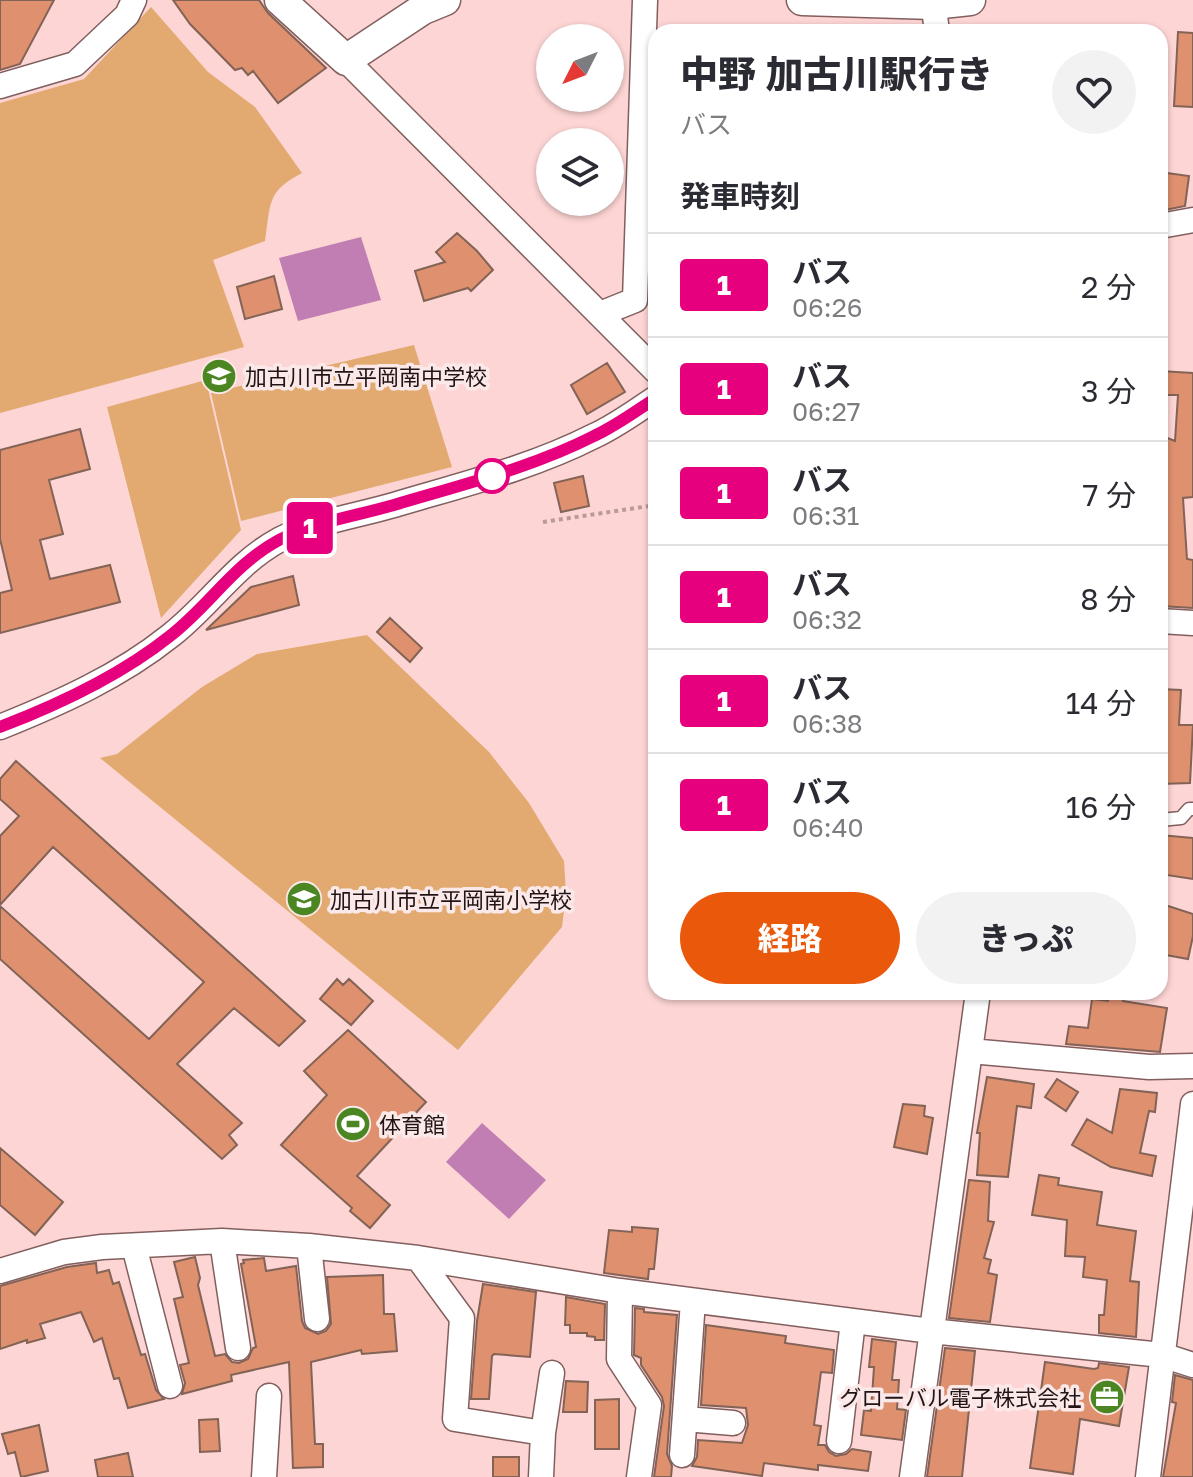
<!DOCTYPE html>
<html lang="ja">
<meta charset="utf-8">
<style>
:root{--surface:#fff;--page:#f2f2f3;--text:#2b2b33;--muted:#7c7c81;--line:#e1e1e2;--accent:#ea580c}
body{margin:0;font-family:"Golos Text","Noto Sans JP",sans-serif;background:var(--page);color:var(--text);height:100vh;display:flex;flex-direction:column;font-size:30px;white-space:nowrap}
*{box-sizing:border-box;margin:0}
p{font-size:26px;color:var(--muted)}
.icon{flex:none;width:44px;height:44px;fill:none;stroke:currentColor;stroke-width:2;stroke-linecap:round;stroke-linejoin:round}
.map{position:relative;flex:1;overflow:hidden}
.drawer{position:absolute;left:648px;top:24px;width:520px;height:976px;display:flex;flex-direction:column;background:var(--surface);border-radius:24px;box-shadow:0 2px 6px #0004}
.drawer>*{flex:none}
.badge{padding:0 16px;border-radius:6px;font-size:28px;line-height:52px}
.needle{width:52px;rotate:228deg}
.fabs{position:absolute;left:536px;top:24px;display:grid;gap:16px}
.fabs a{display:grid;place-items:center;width:88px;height:88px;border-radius:50%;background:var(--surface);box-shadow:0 2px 6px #0004;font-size:40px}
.map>.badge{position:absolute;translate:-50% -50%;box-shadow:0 0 0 4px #fff}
h2{padding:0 32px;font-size:30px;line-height:72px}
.round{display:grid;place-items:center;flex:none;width:84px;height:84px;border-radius:42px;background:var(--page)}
.head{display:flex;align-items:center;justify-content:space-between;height:136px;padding:0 32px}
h1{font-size:38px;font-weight:800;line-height:60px}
.button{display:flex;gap:16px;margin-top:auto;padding:16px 32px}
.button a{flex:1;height:92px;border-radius:48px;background:var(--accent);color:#fff;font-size:32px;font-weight:800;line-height:92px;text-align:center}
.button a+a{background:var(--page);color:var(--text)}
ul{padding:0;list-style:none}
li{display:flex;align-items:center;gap:24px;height:104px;padding:0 32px;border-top:2px solid var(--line)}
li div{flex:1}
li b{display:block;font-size:30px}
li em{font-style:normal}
li .badge{min-width:88px;font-weight:700;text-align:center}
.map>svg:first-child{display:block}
</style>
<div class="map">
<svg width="1193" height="1477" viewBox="0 0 1193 1477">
<rect width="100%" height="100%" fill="#fdd5d4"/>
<!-- green -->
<path fill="#e2aa71" d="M151,7L208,72L255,107L302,173C266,192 271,203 265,241L213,260L244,347L0,413V103L84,79Z
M414,345L452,467L241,521L211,393Z
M206,380L241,530L161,618L107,407Z
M367,635L489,752L529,803L564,861L566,894L562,927L458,1050L100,758L117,754L202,687L257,654Z"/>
<!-- water -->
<path fill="#c17eb3" d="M361,237L381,300L298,321L279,258Z
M482,1123L546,1180L509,1219L446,1162Z"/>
<!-- building -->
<path fill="#df906f" stroke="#826356" stroke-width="2" d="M0,0H54L20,64L0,70Z
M173,0H259L268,13L326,68L278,103L253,71L248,75L242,68L235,70L190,24Z
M1178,32L1193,33V107L1174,106Z
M1160,172L1189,176L1185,206L1160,211Z
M457,233L477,251L493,270L471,291L468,288L424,301L415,271L445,262L436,252Z
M274,276L282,309L245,319L237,287Z
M607,363L625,392L587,414L571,385Z
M1160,371L1193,373V497L1183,498L1187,559L1193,560V608L1161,606L1166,526L1160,527V435L1175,441L1178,395H1160Z
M80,429L90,469L49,480L63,534L40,540L50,579L110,565L120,602L0,633V593L12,590L0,539V450Z
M583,476L589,506L561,512L554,483Z
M293,576L299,605L206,630L251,587Z
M390,618L422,648L410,662L377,632Z
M1160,689L1181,690L1179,725H1193L1190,783L1160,784Z
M16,761L305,1021L279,1046L234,1008L177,1064L242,1123L229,1135L237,1145L222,1159L0,959V906L149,1039L204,982L53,847L0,905V836L19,816L0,799V779Z
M1160,835L1193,838V879L1160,874Z
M1165,905L1193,914V936L1188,959L1160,954V927Z
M337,979L343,985L349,979L373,1001L351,1025L320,999Z
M1110,992H1121L1123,1001L1167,1008L1160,1052L1066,1044L1069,1026L1088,1028L1092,999L1108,1001Z
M348,1030L426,1102L357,1176L390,1205L370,1228L350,1211L352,1208L281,1145L327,1095L304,1071Z
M987,1077L1034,1084L1031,1108L1017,1106L1008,1177L977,1175L980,1133H977Z
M1057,1079L1078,1092L1066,1111L1045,1097Z
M1120,1089L1157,1093L1155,1112L1149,1111L1140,1153L1156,1156L1152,1176L1111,1167L1072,1145L1087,1119L1112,1133Z
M903,1104L925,1106L924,1116L933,1118L927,1154L894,1147Z
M0,1148L63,1202L35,1235L0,1205Z
M1039,1175L1059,1178L1058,1185L1102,1192L1097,1225L1136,1231L1130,1281L1139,1282L1136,1337L1099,1333V1315H1104L1107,1280L1083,1277L1085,1257L1065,1256L1067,1220L1032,1215Z
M969,1180L990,1182L988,1221L994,1222L984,1258L991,1260L988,1273L997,1275L990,1322L949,1318Z
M632,1227L658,1229L654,1269H649L648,1279L604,1273L609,1230L632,1232Z
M195,1257L200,1278L198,1285L215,1356L225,1354L232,1362L239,1363L248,1359L253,1348L256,1347L241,1264L244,1263L243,1260L264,1258L266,1271L296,1266L302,1321L305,1328L318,1334L326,1331L331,1324L327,1277L383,1275L384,1314H394L397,1351L362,1354L361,1350L311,1362L315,1444H323V1467L293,1468L289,1362L231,1375L232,1381L182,1394L185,1383L180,1365L189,1363L174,1299L183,1297L174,1262Z
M96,1263L97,1273L109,1270L113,1284L119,1282L141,1355L145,1354L156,1390L164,1399L128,1408L119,1378L114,1379L102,1338L94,1342L81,1312L40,1324L45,1338L27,1343V1340L0,1349V1286L67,1267Z
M483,1284L536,1292L530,1357L494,1354L492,1356L489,1399H471L477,1321Z
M566,1297L605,1304L604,1340H595V1337L587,1336V1333H570V1325H565Z
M635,1308L644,1309V1312L677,1315L667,1454L672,1466L671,1477H654L664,1406L662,1397L641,1365V1358L634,1355Z
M706,1325L786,1336L785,1343L834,1350L832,1373L821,1372L814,1425L821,1426L818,1445H825L829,1452L836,1456L846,1454L852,1449L871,1452L868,1471L818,1465V1470L764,1463L762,1476L692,1466L697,1457L698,1440L742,1443L748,1425L746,1408L701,1405Z
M872,1339L896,1342L892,1380H899L897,1409L906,1410L902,1440L861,1435L864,1410L871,1411L874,1367H869Z
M945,1348L975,1351L962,1477H927Z
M1045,1362L1094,1369L1098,1368L1099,1363L1129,1367L1119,1426L1080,1419L1073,1474L1030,1468Z
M1175,1375L1193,1380V1477H1163L1176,1403L1172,1402Z
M566,1381L588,1382L587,1412H563Z
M619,1399V1449H595V1400Z
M218,1419L220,1451L200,1452L199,1420Z
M39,1425L48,1471L21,1477L15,1452L8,1454L2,1434Z
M128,1453L133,1477H98L95,1460Z
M493,1457H519V1477H493Z"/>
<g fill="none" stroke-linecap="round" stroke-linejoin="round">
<defs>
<path id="service" d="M1160,820L1181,818L1189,809H1193"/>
<path id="minor" d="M933,0L937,32
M346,60L656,371
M0,86L75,64L127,15L134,0
M1160,226L1193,220
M600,314L635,300L645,0
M1160,621L1193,623
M0,727C60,703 120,676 170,636C209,606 235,564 279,540C314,522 356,516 394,505C461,485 531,468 594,436C616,426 636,411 656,398
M970,1051L1149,1067L1193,1066
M222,1241L238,1348
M134,1246L170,1386
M309,1246L317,1319
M418,1258L462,1318L455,1419L543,1433
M0,1271L64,1252L102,1247L222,1241L309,1246L418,1258L620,1291L931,1331L1162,1355L1193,1365
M620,1291L619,1359L649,1405L639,1477
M685,1419L733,1423
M839,1441L853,1321
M682,1455L693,1301
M264,1477L269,1396
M541,1477L543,1433L552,1373
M912,1477L978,992
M1148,1477L1193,1104"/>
<path id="tertiary" d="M280,0L346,60L423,9L445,0
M802,0L933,4L970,0"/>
</defs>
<!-- service casing -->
<use href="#service" stroke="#815f5e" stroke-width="15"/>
<!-- minor casing -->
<use href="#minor" stroke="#815f5e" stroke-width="27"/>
<!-- tertiary casing -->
<use href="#tertiary" stroke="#815f5e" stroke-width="33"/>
<!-- path -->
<path stroke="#ba9a99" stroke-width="4" stroke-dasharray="4 4" stroke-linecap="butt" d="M543,522L656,505"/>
<!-- service -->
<use href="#service" stroke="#fff" stroke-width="12"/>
<!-- minor -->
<use href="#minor" stroke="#fff" stroke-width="24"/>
<!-- tertiary -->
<use href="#tertiary" stroke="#fff" stroke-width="30"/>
</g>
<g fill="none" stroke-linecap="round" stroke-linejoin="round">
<defs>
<path id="line" d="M0,727C60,704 120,676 170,636C209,606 234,564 279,540C314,522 356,516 394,505C461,485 531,468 594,436C616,426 636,411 656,398"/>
</defs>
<!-- line casing -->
<use href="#line" stroke="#fff" stroke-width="18"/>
<!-- line -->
<use href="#line" stroke="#e6007e" stroke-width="12"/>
</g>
<!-- icons -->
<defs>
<symbol id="school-disc" viewBox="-11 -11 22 22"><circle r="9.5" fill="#4c8623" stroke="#fae9e8"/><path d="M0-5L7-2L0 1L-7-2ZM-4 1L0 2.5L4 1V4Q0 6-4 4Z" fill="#fff"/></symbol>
<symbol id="stadium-disc" viewBox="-11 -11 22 22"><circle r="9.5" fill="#4c8623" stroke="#fae9e8"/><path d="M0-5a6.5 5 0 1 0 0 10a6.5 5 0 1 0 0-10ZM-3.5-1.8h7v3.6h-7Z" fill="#fff"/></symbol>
<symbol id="office-disc" viewBox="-11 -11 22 22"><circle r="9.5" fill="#4c8623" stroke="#fae9e8"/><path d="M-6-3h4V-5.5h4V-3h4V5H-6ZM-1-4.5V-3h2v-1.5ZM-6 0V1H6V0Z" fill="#fff"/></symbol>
</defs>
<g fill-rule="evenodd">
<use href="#school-disc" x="199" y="356" width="40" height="40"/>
<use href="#school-disc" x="284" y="879" width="40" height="40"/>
<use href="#stadium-disc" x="333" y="1104" width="40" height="40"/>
<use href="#office-disc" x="1087" y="1377" width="40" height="40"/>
</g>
<!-- markers -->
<circle fill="#fff" stroke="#e6007e" stroke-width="4" cx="492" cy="476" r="16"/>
<g text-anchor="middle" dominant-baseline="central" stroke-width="7" stroke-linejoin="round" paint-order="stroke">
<!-- poi labels -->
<g font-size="22" fill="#221414" stroke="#fae9e8" text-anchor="start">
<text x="245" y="376">加古川市立平岡南中学校</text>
<text x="330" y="899">加古川市立平岡南小学校</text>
<text x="379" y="1124">体育館</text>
<text x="1081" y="1397" text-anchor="end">グローバル電子株式会社</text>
</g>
</g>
</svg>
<div class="fabs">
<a><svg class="needle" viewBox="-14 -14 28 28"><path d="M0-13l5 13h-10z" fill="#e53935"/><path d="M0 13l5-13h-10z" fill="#7c7c81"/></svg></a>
<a><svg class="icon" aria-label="layers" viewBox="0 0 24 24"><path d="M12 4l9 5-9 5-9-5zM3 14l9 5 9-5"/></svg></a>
</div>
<b class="badge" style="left:310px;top:528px;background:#e6007e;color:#fff">1</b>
<section class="drawer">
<div class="head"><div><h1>中野 加古川駅行き</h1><p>バス</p></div><a class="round"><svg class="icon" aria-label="heart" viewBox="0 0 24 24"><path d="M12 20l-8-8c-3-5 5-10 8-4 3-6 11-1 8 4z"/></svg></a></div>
<h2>発車時刻</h2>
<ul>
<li><span class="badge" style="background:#e6007e;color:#fff">1</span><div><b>バス</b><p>06:26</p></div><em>2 分</em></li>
<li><span class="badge" style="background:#e6007e;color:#fff">1</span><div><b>バス</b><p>06:27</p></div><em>3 分</em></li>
<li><span class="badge" style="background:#e6007e;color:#fff">1</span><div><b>バス</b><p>06:31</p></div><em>7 分</em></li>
<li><span class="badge" style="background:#e6007e;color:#fff">1</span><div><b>バス</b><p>06:32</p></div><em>8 分</em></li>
<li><span class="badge" style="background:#e6007e;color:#fff">1</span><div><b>バス</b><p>06:38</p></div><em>14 分</em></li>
<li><span class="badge" style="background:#e6007e;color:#fff">1</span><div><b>バス</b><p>06:40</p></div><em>16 分</em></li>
</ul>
<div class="button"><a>経路</a><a>きっぷ</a></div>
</section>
</div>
